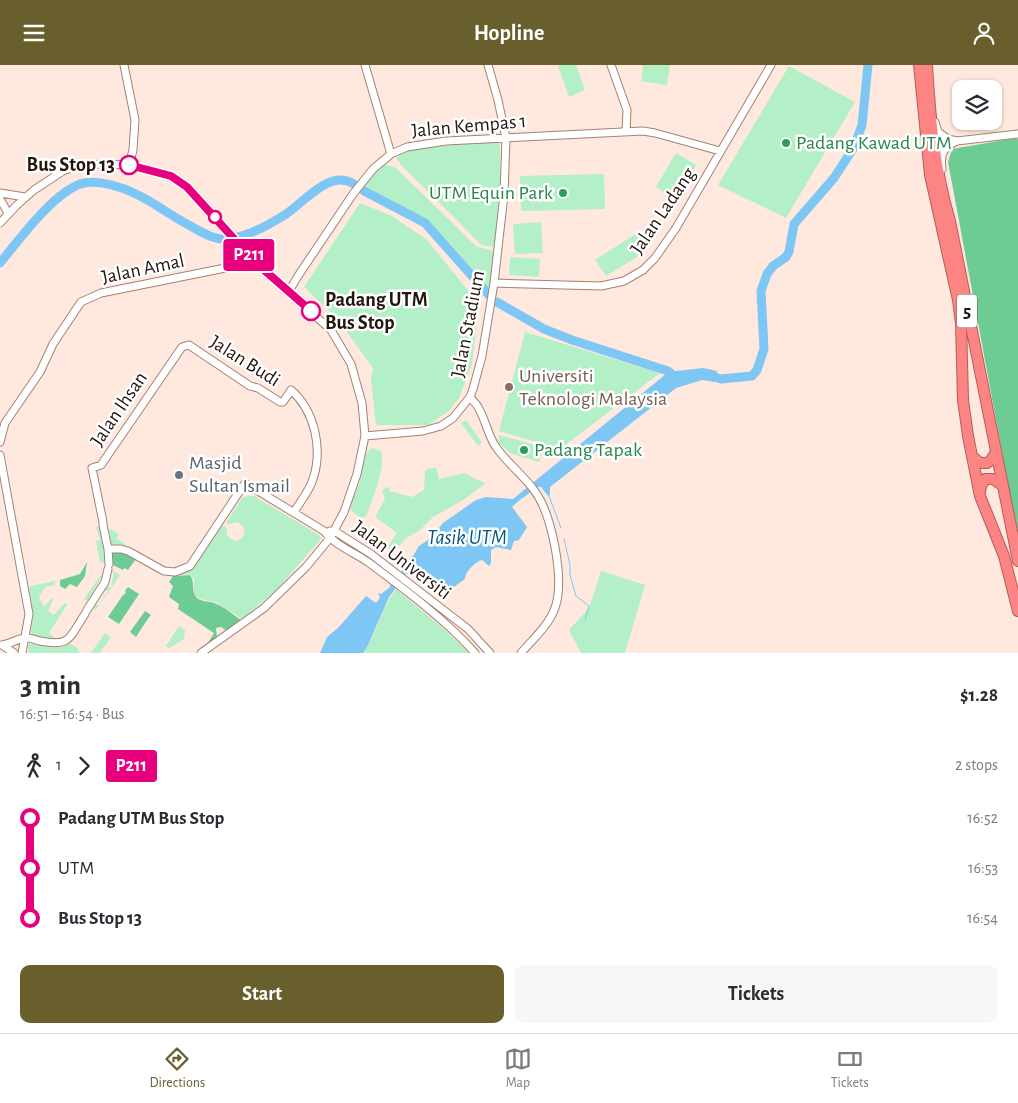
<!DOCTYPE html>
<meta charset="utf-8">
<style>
:root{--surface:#fff;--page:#f7f7f7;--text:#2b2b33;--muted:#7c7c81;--line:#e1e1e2;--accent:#695f2c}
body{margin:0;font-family:"Alegreya Sans",sans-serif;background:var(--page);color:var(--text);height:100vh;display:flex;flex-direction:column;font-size:19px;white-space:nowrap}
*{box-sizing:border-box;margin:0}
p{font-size:16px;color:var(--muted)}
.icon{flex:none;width:28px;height:28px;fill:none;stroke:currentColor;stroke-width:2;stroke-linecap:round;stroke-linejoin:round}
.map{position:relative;height:588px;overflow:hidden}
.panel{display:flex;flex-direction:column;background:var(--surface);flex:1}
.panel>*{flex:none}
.badge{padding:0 10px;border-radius:4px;font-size:18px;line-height:32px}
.tools{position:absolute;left:952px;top:15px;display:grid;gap:10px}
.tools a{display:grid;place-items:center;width:50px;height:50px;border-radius:10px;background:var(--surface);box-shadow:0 1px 4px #0004;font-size:25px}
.map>.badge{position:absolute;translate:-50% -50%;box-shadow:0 0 0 2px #fff}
.legs{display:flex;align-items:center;gap:8px;height:55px;padding:0 20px;font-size:16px}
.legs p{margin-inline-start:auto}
.overview{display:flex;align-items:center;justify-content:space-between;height:85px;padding:0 20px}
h1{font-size:28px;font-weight:700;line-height:38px}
.primary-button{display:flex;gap:10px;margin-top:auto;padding:10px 20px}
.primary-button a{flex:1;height:58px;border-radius:10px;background:var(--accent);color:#fff;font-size:20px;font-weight:700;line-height:58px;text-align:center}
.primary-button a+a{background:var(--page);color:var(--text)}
ul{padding:0 20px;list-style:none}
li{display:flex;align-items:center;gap:18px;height:50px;font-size:19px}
li i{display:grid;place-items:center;width:8px;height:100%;margin:0 6px;background:currentColor}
li i::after{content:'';width:12px;height:12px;margin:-6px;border:4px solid;border-radius:50%;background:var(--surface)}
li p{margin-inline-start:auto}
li:first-child i{background:linear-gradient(#0000 50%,currentColor 0)}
li:last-child i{background:linear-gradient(currentColor 50%,#0000 0)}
header{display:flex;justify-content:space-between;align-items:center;height:65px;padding:0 20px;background:var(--accent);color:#fff;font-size:22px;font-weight:700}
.menu{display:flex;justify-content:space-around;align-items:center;height:70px;border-top:1px solid var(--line);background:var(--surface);font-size:14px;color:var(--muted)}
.menu a{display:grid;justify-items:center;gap:2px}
.menu .active{color:var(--accent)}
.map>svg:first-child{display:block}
</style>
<header><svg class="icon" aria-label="menu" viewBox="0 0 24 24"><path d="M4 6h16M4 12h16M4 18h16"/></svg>Hopline<svg class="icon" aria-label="person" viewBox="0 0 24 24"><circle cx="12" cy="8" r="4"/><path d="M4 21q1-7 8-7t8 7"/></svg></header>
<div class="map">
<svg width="1018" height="588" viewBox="0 0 1018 588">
<rect width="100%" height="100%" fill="#ffe8dd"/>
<!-- green -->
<path fill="#b3efc7" d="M561,0H576L585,25L569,32L558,1Z
M643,0H670L667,20L641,16Z
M789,1L855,37L786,153L718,120Z
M496,76L499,77L500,81V135L496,179L493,182L481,180L457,155L401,100L397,94L400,88L411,84Z
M676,88L696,100L676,134L656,122Z
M383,99L395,102L477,182L491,185L494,188L490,230L426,156L365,124L364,121Z
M604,109L605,144L521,146L520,111Z
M360,138L392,151L427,175L479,239L472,299L459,333L449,346L428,360H376L371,314L373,303L336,252L304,222Z
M541,157L543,188L515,189L513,159Z
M637,168L648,183L637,192L606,211L595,195Z
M510,192L540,194L539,212L509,210Z
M525,267L660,308L560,384L499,366Z
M466,355L482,377L478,381L461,358Z
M499,370L543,382L539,397L510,388L499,378Z
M372,383L381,386C386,403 372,435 366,452L360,453L348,442C352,435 358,424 360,416C363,399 358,396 372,383Z
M436,402L439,414L465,408L475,414L486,418L463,435L433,452L419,466L407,472L390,491L387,489L390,485L387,483L397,468L375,452L385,434L382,426L386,422L390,423L389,426L412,432L424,425L425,405Z
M248,431H254L319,470L321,474L277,524L242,554L216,537L200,534L195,530L194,524V514L190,509L178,510L187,507L195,500L222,460L227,463C225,470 230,475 237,476C244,473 246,468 243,461L237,457L229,459L226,458L242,433Z
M96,462H99L105,493L104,498L100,497L96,476L100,475Z
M109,464H111L119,469L116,473L126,480L111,479Z
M112,505L120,510L96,545L93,543L95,540H99L108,526L104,525L105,522H111L114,508L112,507Z
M601,506L645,520L625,588H581L569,565L589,543Z
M100,511H102L87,536L84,534Z
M55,516V520L45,522L39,532L44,542L51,534H53L48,546L54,550L65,538L67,540L49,568L58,575H57L34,570L31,567L33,548L29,523L31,521Z
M396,524L437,558L469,588H363C377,568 381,543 396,524Z
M179,561L185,565L184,574L169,583L166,581Z
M105,568L111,572L100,588H91Z
M32,578C44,581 59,587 69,578L79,584L77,586L80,588H29L28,580Z"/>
<!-- forest -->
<path fill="#6dcc93" d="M1010,74H1018V466L1012,440L948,97L952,84Z
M120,486L136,494L128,505L124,503L123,505L113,500V487Z
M87,497L85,511L77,522L70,519L65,524L60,521V515L80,509Z
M190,510C195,516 191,525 196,532C200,537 209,536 214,538C224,541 233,550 241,555L227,566L221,562L216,563L217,573L208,578L214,568L178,544L179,539L169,532L173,521L169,517L173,511Z
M128,522L139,529L119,559L108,552L123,530H124L126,527L125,526Z
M145,546L151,550C146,556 141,564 136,572L130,567Z"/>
<!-- water -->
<path fill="#7ec7f5" d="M703,303L717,306L715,317L702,315L676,323L550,422V430L548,431L541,422H537C529,429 520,434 512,442L527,462L519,475L514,476L511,485L496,482L491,485V498L489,501L482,495C475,497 465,507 465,514L444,529L421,512L417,506H411L409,509H406L389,532L368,580L363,588H320L327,572L338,563L366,531L376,538L380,533L378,528L381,529L390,522V520C398,510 405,503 410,493L413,491L419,481L431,473L443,458L476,435L486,432L513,434L666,309L676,306Z"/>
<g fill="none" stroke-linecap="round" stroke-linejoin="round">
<!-- stream -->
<path stroke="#7ec7f5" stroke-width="1" d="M549,431L561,463
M564,474L570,500V510L576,531L589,541L585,555"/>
<!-- river -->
<path stroke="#7ec7f5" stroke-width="9" d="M364,126L425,158L489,230
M0,198C18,176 56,124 84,118C100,115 122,122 136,129C153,137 169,149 185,158C197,164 213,176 227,174C246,172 267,161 283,151C303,139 329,103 354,119
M497,237L544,264L572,275L668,306L677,313H680
M705,309L721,314L752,311L757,305L764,284L761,226L767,209L773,201L786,192L789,187L794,159L834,113L854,82L862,60L868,0"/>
<defs>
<path id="minor" d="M124,0L135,55L133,85L129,100
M365,0L391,89
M611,0L627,45L626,66
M935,57L938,67L948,74L957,76
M942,104C940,89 943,82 957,76L1018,69
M0,128L25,132
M0,134L8,148
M0,158L17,140L34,125L63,106L74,102L101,99L129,100L171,111L187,122L199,134L255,197L331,265L351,299L362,338L365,371L357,409L344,447L330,473L306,502L264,543L201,588
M494,218L601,221L624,216L643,205L655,193L676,163L771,0
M289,226L298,211L353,129L373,104L391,89L407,82L446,76L643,66L655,68L720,86
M470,332C473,336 477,339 479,344C486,356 488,371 496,382C507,398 523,410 534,425C552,449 565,514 555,543C549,560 533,574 521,588
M365,371L423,366L441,361L453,353L470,332L473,324L482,291L494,218L504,130L506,73L498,35L488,0
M0,377L5,358L40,307L53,279L81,237L101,228L255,197
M0,390L29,549L22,588
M103,457L92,403L101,400L182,282L189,280L250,321L258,323L280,337H283L291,325C315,346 323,384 313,414C310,425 300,437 294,447
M103,460L108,484L109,499
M330,466L336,467L371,489L468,564L490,588
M108,484H121L128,486L164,506L175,507L190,501L245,418L324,466C335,480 353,487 368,497C403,523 446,555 475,588
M87,545L105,517L108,504
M2,580C11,579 16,574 25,573C29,572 35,575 40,576C71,582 69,573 85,549
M2,580L14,588"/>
<path id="highway" d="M919,0L930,110L958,235L961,258L963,335L968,371L980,431L1004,491L1018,546
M927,0C930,52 935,106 950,156L1018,496
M973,392L980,398H987L991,395L996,387
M980,427L981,421L985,414H993L1002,420"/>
</defs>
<!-- minor casing -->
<use href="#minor" stroke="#a48272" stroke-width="9"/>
<!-- highway casing -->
<use href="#highway" stroke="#b05e5a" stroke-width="12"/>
<!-- minor -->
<use href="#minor" stroke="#fff" stroke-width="7"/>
<!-- highway -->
<use href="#highway" stroke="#fc8583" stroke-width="10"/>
</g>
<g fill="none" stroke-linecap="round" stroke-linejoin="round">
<defs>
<path id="line-1" d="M129,100L171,111L187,122L255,197L311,246"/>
</defs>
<!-- line-1 casing -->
<use href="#line-1" stroke="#fff" stroke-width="11"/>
<!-- line-1 -->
<use href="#line-1" stroke="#e6007e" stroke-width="8"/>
</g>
<!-- markers -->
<g fill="#2e9e5b" stroke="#fff" stroke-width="2">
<circle cx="786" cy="78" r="5"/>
<circle cx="563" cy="128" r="5"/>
<circle cx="524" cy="385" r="5"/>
</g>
<g fill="#fff" stroke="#e6007e" stroke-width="2.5">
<circle cx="129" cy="100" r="9"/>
<circle cx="215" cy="152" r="6"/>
<circle cx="311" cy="246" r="9"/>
</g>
<circle fill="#8d6e63" stroke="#fff" stroke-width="2" cx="509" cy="322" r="5"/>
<circle fill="#6b7280" stroke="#fff" stroke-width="2" cx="179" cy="410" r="5"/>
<g text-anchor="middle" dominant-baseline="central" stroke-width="5" stroke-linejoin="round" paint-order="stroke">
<!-- shield labels -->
<rect fill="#fff" stroke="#655c57" stroke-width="1" x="957" y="229.5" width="20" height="33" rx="4"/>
<g font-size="19" font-weight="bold" fill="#23160f">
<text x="967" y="246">5</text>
</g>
<!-- street labels -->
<g font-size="20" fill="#23160f" stroke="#fff">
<text transform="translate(469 61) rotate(-5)">Jalan Kempas 1</text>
<text transform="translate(663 146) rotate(-56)">Jalan Ladang</text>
<text transform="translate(143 204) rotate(-12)">Jalan Amal</text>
<text transform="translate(468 259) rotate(-79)">Jalan Stadium</text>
<text transform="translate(245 296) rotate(32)">Jalan Budi</text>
<text transform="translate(119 344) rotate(-56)">Jalan Ihsan</text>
<text transform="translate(402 495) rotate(37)">Jalan Universiti</text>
</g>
<!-- leisure labels -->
<g font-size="20" fill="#27864d" stroke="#fff" text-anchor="start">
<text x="796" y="78">Padang Kawad UTM</text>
<text x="553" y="128" text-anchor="end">UTM Equin Park</text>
<text x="534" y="385">Padang Tapak</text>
</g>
<!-- stop labels -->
<g font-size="20" font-weight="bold" fill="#23160f" stroke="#fff" text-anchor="end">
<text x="115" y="100">Bus Stop 13</text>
<text x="325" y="235" text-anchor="start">Padang UTM<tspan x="325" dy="23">Bus Stop</tspan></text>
</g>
<!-- education labels -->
<g font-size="20" fill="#785e54" stroke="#fff" text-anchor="start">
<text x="519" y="311">Universiti<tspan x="519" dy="23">Teknologi Malaysia</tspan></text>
</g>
<!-- worship labels -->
<g font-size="20" fill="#5b616d" stroke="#fff" text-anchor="start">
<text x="189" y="398">Masjid<tspan x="189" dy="23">Sultan Ismail</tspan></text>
</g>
<!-- water labels -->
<g font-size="21" font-style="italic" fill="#04557a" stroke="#fff">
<text x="467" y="472">Tasik UTM</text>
</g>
</g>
</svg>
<div class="tools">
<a><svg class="icon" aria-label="layers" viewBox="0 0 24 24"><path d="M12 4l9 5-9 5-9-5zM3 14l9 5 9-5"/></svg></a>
</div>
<b class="badge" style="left:249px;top:190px;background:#e6007e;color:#fff">P211</b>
</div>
<section class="panel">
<div class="overview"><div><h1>3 min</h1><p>16:51 – 16:54 · Bus</p></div><b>$1.28</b></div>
<div class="legs"><svg class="icon" aria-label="walk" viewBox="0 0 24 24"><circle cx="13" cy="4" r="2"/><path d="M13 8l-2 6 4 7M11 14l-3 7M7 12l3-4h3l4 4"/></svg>1<svg class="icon" aria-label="forward" viewBox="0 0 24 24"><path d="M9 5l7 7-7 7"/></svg><b class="badge" style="background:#e6007e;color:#fff">P211</b><p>2 stops</p></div>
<ul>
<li><i style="color:#e6007e"></i><b>Padang UTM Bus Stop</b><p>16:52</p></li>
<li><i style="color:#e6007e"></i><span>UTM</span><p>16:53</p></li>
<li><i style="color:#e6007e"></i><b>Bus Stop 13</b><p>16:54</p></li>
</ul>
<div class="primary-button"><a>Start</a><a>Tickets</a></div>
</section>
<nav class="menu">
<a class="active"><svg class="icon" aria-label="directions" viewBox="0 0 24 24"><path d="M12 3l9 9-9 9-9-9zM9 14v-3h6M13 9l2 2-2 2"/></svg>Directions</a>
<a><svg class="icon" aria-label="map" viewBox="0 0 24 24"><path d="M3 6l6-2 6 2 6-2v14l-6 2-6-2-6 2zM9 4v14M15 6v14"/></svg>Map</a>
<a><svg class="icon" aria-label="tickets" viewBox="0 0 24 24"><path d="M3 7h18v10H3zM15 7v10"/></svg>Tickets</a>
</nav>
